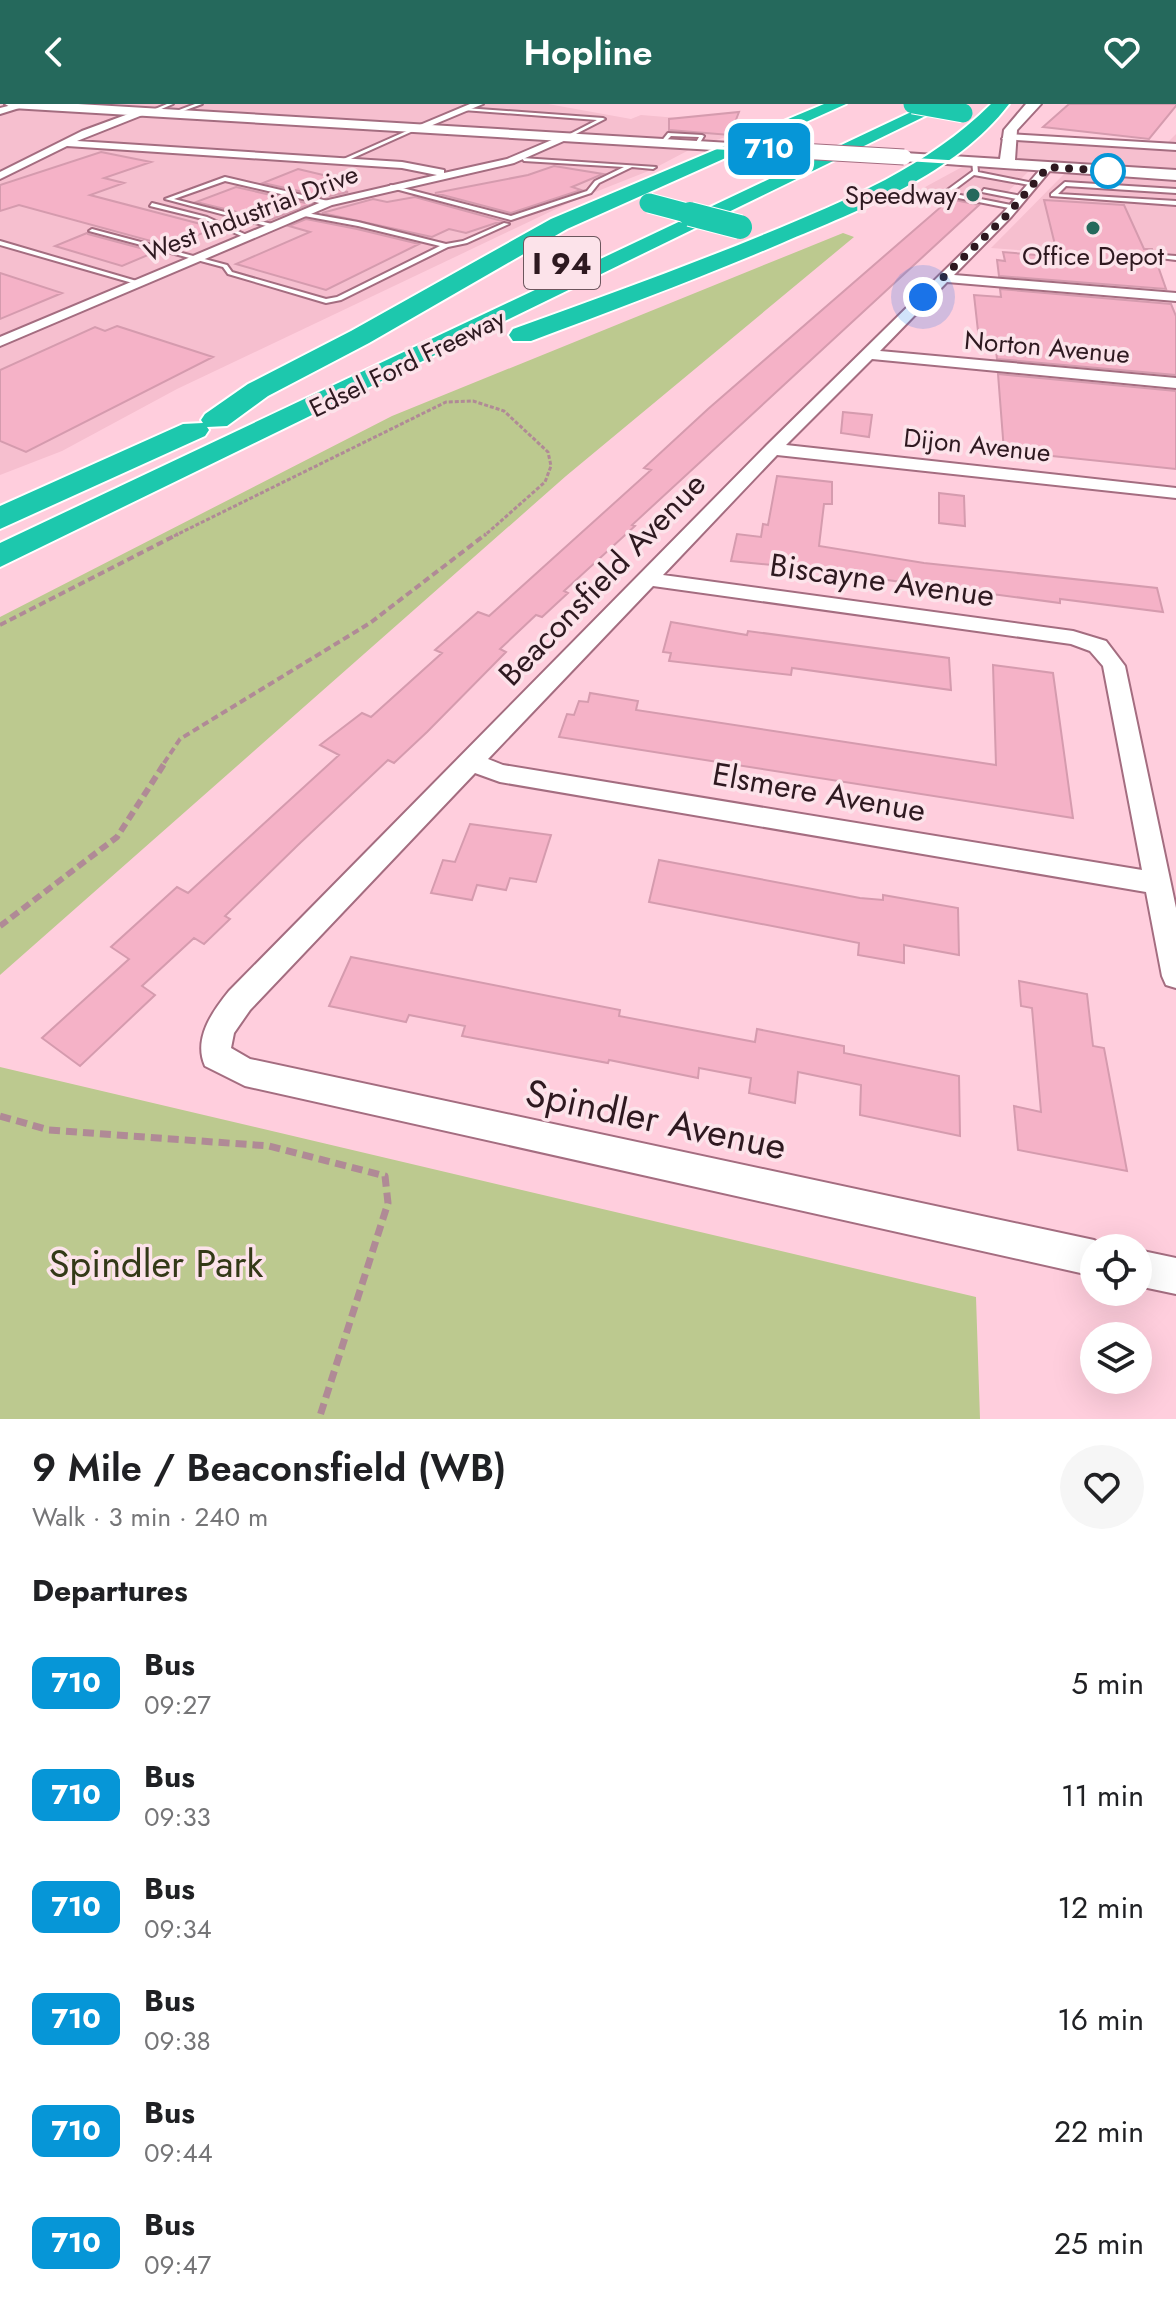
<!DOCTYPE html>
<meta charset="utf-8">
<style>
:root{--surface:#fff;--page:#f6f6f6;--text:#202124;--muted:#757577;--accent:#25695c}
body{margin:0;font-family:Jost,sans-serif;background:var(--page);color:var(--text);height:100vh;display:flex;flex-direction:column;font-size:30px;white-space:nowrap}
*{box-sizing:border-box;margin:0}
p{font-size:26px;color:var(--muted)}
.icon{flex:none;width:44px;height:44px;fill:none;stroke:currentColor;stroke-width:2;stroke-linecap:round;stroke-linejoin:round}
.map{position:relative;height:1315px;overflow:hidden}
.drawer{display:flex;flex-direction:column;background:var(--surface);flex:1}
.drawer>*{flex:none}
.badge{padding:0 16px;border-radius:12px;font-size:28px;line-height:52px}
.controls{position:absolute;left:1080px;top:1130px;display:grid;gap:16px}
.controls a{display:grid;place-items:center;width:72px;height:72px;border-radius:50%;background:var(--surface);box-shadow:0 8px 32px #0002;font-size:40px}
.you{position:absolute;width:40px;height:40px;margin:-20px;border:6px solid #fff;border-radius:50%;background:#1a73e8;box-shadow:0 0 0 12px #1a73e833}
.map>.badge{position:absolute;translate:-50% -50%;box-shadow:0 0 0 4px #fff}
h2{padding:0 32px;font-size:30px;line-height:72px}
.round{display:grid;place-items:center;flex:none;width:84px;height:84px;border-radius:42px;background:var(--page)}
.headline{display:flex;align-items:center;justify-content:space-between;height:136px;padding:0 32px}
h1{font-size:38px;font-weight:600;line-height:60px}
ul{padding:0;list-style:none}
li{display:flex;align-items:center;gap:24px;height:112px;padding:0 32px}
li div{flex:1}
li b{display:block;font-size:30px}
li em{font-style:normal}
li .badge{min-width:88px;font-weight:700;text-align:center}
header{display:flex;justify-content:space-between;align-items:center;height:104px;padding:0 32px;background:var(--accent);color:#fff;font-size:36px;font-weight:600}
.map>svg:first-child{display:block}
</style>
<header><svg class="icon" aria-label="back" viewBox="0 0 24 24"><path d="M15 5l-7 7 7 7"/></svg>Hopline<svg class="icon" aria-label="heart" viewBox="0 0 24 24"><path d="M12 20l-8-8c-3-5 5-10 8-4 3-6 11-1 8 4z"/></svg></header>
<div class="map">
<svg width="1176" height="1315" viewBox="0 0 1176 1315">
<rect width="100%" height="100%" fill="#ffcedd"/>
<!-- built -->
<path fill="#f6bfcf" d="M109,0H548L631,15L641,11L764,21L713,37Z
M0,4L214,17L689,46L651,66L575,96L177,285L62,347L0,371Z
M1176,30V65L1017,55L1018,32L1165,41Z
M962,63L1028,68L993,102L916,88Z
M1064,70L1176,77V158L991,144Z"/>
<!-- green -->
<path fill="#bcc98f" d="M843,129L854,133L566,372L0,871V513L392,312Z
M0,963L976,1193L980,1315H0Z"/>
<!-- building -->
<path fill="#f5b2c7" stroke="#d59bae" stroke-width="2" d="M1069,0H1176V2L1149,35L1043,23Z
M739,8L730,31L669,26V15Z
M101,48L151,58L104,74L124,79L90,91L216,124L169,142L19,101L0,107V81Z
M554,62L603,70L572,83L581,86L511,109L435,89L528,71Z
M298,65L340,75L323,82L348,88L326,93L263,79Z
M236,83L310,100L270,116L196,98Z
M415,93L502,117L466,129L449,125L432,133L322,109L373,95L387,98Z
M950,95L979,101L632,421L635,422L564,487L568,489L542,513L536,511L500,545L506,548L427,628L394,659L388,656L298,741L225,812L230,815L204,840L194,834L142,882L155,891L80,962L42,934L129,855L111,843L177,783L188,789L339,651L320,641L362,609L371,613L442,549L435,546L478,508L489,512L651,366L644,364L708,305Z
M1044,96L1124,101L1144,145H1152L1166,185L999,172L997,156L1005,157L1003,148L1058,153Z
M306,115L357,125L419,140L326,186L236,160L310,128L289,122Z
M87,129L88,130L155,148L122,162L55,142Z
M0,169L62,189L0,215Z
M1000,185L1171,200L1176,212V271L997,255L995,238L979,236L974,191L1001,193Z
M117,222L213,253L26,348L0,337V266L95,223L105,227Z
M998,270L1176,287V365L1004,347Z
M843,308L872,311L869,333L841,329Z
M777,372L832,378V400H824L819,442L924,459L1157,484L1163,508L1060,495V499L865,473V470L731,457L737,430L761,433L763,420L768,421Z
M939,389L964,392L965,422L939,419Z
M671,518L747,531L748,527L949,554L951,586L792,564L791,571L669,557L671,549L663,548Z
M993,561L1053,569L1073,714L559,633L567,610L574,611L579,597L588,598L590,589L638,597L636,606L996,661Z
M470,720L551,731L536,778L510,774L506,786L477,781L472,796L431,789L443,756L455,758Z
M659,756L860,794L883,796V791L958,804L959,851L904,841V859L858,851L859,839L649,798Z
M351,853L620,906L619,912L755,938L757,925L844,942V949L959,972L960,1032L860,1011L861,981L798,968L795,999L749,989L751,974L699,964L698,974L609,956L608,959L462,932L465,922L409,911L406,918L329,902Z
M1019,877L1087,890L1093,942L1104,944L1127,1067L1018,1046L1014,1002L1041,1008L1032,904L1021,902Z"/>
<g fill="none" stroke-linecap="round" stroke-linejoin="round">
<defs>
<path id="lane" d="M167,0H173L152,9L148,8Z
M195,0H202L175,10L171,9Z
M465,4L603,14L605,15L570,33L568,31L597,16L463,6Z
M418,22L422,23L344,58L339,57Z
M668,29L702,31L704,32L698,42L695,40L699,33L671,32L664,39H660Z
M522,54L656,63L653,65L632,63L599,79L591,89L511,116L388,83L391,81L511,112L587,87L595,77L624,63L524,57Z
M972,56L977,57L978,68L1038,80L1035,82L974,71L950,89L1016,102L1014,105L943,91V89L973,67Z
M225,73L328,97L331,99L328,101L225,77L174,95L276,121L274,124L165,95Z
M1065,78L1176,85V89L1066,82L1058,90L1176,97V101L1051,92V90Z
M984,85L1022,92L1025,94L1022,96L982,88Z
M152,99L207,113L251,133L246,134L203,115L150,102Z
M301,108L358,118L446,140L463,137L504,119L509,120L467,139L448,143L341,196L326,199L228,170L223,163L89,127L92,125L227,161L232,168L326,195L337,193L440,142L358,122L299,111Z
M0,137L140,178L141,179L136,180L0,141Z
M1162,151L1176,152V156L1160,154L1159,153Z"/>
<path id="street" d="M16,0H32L0,10V4Z
M470,0H483L423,25L415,23Z
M142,5L145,10L77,37L402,58L444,66V69L507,55L566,30L575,32L514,59L332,101L0,242V233L324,97L437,71L402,64L67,42L0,75V68L82,27Z
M1006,30L1176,40V46L1002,35Z
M1044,61L1053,63L1011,113L954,171L1176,189V197L947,178L880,247L1176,274V284L872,255L786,341L1176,384V394L777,351L663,471L1073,527L1106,537L1125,562L1176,804V884L1166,881L1162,872L1146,788L500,678L475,669L250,906L234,929L231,944L250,955L1094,1136L1107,1144H1094V1172L245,982L205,962C193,935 212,908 229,887L767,341L1003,109ZM653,482L1071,540L1090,547L1103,562L1142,766L503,661L488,655Z
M1138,1146L1176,1154V1190L1138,1182Z"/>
<path id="secondary" d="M5,0H78L765,41L772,45L765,49L12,4Z
M1026,0H1041L1017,26L1015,56L1176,66V76L904,57L897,53L904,49L1000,55L1004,26Z"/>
<path id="highway" d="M824,0H846L567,125L369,239L268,292L227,322L207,323L209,326L205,332L0,425V402L183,320L203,319L201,316L205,310L248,280L351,227L551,115Z
M928,0H950L0,463V439Z
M991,0H1009C955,71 861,105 782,139C700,174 616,205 531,237H513L509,231L513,225C597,195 682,164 765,130C847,96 928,63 991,0Z"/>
</defs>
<!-- lane casing -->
<use href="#lane" stroke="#a46d80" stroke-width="4"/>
<!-- street casing -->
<use href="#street" stroke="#a46d80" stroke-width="4"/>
<!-- secondary casing -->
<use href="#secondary" stroke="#a46d80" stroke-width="4"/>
<!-- highway casing -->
<use href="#highway" stroke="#fff" stroke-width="4"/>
<!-- path-far3 -->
<path stroke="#b08a96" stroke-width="3" stroke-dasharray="4 2" stroke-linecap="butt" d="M174,432L446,298L473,297L504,307L548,348L551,362L545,378L484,432"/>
<!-- path-far2 -->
<path stroke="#b08a96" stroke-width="4" stroke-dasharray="7 4" stroke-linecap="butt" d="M0,521L178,430
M164,659L180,635L370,519L486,430"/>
<!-- path-far1 -->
<path stroke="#b08a96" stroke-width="6" stroke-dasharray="9 5" stroke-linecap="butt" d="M0,822L117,733L166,657"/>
<!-- path -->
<path stroke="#b08a96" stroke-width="7" stroke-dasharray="11 6" stroke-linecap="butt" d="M0,1012L49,1026L269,1042L385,1072L388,1099L319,1315"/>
<!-- lane -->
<use href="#lane" fill="#fff" fill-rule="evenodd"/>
<!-- street -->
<use href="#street" fill="#fff" fill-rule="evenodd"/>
<!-- secondary -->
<use href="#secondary" fill="#fff" fill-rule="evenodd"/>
<!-- highway -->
<use href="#highway" fill="#1dc8ad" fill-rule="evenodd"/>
<defs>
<path id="secondary-bridge" d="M765,45L904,53"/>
<path id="highway-bridge-far1" d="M913,0L963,9
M649,99L698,112"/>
<path id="highway-bridge" d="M690,110L740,123"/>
</defs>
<!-- secondary-bridge casing -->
<use href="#secondary-bridge" stroke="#a46d80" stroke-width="17" stroke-linecap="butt"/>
<!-- highway-bridge-far1 casing -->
<use href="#highway-bridge-far1" stroke="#fff" stroke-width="21" stroke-linecap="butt"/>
<!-- highway-bridge casing -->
<use href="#highway-bridge" stroke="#fff" stroke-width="26" stroke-linecap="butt"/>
<!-- secondary-bridge -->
<use href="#secondary-bridge" stroke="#fff" stroke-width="15"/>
<!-- highway-bridge-far1 -->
<use href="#highway-bridge-far1" stroke="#1dc8ad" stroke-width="19"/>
<!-- highway-bridge -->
<use href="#highway-bridge" stroke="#1dc8ad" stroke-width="24"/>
</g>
<!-- line -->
<path fill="#0696d7" stroke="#fff" stroke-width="2" d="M11,0H14L1176,71V73Z"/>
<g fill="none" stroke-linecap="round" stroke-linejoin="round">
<!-- walk -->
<path stroke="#2e1920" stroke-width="8" stroke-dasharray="0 14.4" d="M923,193L1007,111L1048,63L1108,67"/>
</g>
<!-- markers -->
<circle fill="#fff" stroke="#0696d7" stroke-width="4" cx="1108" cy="67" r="16"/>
<g fill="#25695c" stroke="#fce3ea" stroke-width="3">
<circle cx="973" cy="91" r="8"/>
<circle cx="1093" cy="124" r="8"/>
</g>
<g text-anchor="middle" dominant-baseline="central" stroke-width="7" stroke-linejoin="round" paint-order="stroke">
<!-- far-poi labels -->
<g font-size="26" fill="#2e1920" stroke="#fce3ea" text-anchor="end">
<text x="957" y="91">Speedway</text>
<text x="1093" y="152" text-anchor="middle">Office Depot</text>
</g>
<!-- far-street labels -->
<g font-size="26" fill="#2e1920" stroke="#fce3ea">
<text transform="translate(251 109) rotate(-21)">West Industrial Drive</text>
<text transform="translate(1047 243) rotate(5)">Norton Avenue</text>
<text transform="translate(407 259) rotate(-26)">Edsel Ford Freeway</text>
<text transform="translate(977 341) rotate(6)">Dijon Avenue</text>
</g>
<!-- shield labels -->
<rect fill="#fce3ea" stroke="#6c565d" stroke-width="2" x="524" y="133" width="76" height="52" rx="6"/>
<g font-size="30" font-weight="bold" fill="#2e1920">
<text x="562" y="159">I 94</text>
</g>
<!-- street labels -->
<g font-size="32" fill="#2e1920" stroke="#fce3ea">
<text transform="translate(602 475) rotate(-46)">Beaconsfield Avenue</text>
<text transform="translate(882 476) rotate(8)">Biscayne Avenue</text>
<text transform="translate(819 688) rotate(10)">Elsmere Avenue</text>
</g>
<!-- near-street labels -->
<g font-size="38" fill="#2e1920" stroke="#fce3ea">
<text transform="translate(656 1015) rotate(12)">Spindler Avenue</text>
</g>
<!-- near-park labels -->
<g font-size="38" fill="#333917" stroke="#fce3ea">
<text x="156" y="1159">Spindler Park</text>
</g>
</g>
</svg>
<div class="controls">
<a><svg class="icon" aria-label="locate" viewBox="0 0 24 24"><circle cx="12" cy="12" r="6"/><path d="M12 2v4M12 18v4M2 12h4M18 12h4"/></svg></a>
<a><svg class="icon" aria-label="layers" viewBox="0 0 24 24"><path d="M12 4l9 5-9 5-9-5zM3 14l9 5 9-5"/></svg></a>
</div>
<div class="you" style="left:923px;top:193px"></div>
<b class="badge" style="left:769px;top:45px;background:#0696d7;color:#fff">710</b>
</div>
<section class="drawer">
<div class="headline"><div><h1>9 Mile / Beaconsfield (WB)</h1><p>Walk · 3 min · 240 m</p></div><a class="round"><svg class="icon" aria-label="heart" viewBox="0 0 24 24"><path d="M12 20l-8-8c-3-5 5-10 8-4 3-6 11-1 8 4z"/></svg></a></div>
<h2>Departures</h2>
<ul>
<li><span class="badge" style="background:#0696d7;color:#fff">710</span><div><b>Bus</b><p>09:27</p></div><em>5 min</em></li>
<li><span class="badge" style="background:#0696d7;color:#fff">710</span><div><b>Bus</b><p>09:33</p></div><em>11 min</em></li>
<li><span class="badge" style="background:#0696d7;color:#fff">710</span><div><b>Bus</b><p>09:34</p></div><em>12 min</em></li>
<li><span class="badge" style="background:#0696d7;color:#fff">710</span><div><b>Bus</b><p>09:38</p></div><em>16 min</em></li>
<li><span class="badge" style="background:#0696d7;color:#fff">710</span><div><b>Bus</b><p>09:44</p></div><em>22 min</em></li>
<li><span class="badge" style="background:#0696d7;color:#fff">710</span><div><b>Bus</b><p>09:47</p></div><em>25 min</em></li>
</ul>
</section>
